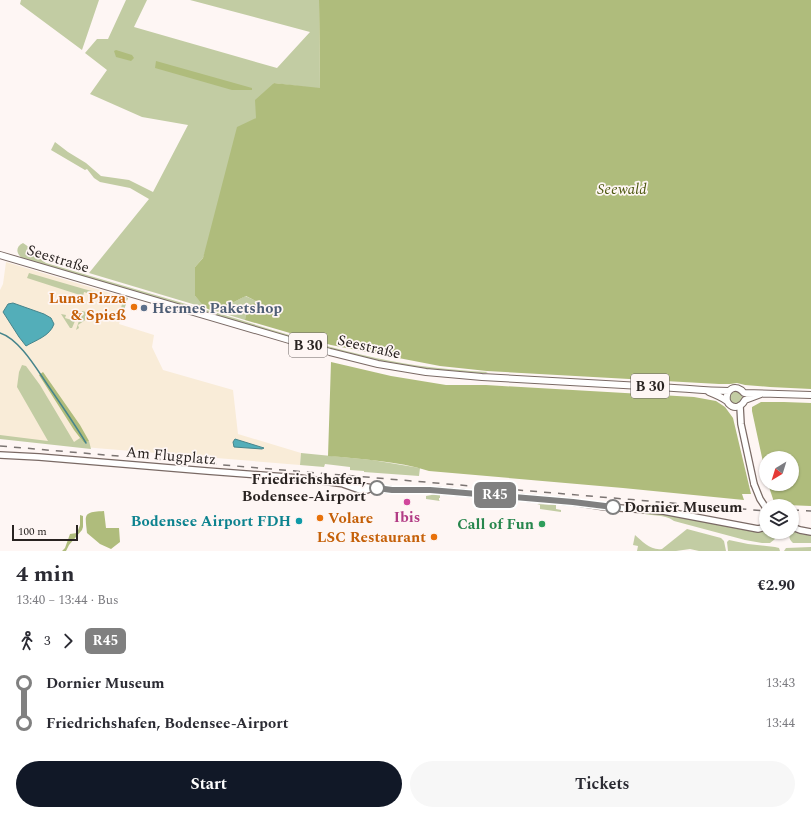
<!DOCTYPE html>
<meta charset="utf-8">
<style>
:root{--surface:#fff;--page:#f7f7f7;--text:#2b2b33;--muted:#7c7c81;--accent:#111827}
body{margin:0;font-family:Spectral,serif;background:var(--page);color:var(--text);height:100vh;display:flex;flex-direction:column;font-size:15px;white-space:nowrap}
*{box-sizing:border-box;margin:0}
p{font-size:13px;color:var(--muted)}
.icon{flex:none;width:22px;height:22px;fill:none;stroke:currentColor;stroke-width:2;stroke-linecap:round;stroke-linejoin:round}
.map{position:relative;height:551px;overflow:hidden}
.sheet{display:flex;flex-direction:column;background:var(--surface);flex:1}
.sheet>*{flex:none}
.badge{padding:0 8px;border-radius:6px;font-size:14px;line-height:26px}
.needle{width:26px;rotate:218deg}
.buttons{position:absolute;left:759px;top:451px;display:grid;gap:8px}
.buttons a{display:grid;place-items:center;width:40px;height:40px;border-radius:50%;background:var(--surface);box-shadow:0 1px 3px #0004;font-size:20px}
.scale{position:absolute;left:12px;bottom:10px;width:66px;box-sizing:border-box;padding-left:4px;border:2px solid #292321;border-top:0;font-size:11px;line-height:14px;white-space:nowrap;color:#292321;-webkit-text-stroke:3px #fef6f4;paint-order:stroke}
.map>.badge{position:absolute;translate:-50% -50%;box-shadow:0 0 0 2px #fff}
.legs{display:flex;align-items:center;gap:6px;height:44px;padding:0 16px;font-size:13px}
.legs p{margin-inline-start:auto}
.overview{display:flex;align-items:center;justify-content:space-between;height:68px;padding:0 16px}
h1{font-size:22px;font-weight:700;line-height:30px}
.action{display:flex;gap:8px;margin-top:auto;padding:8px 16px}
.action a{flex:1;height:46px;border-radius:24px;background:var(--accent);color:#fff;font-size:16px;font-weight:700;line-height:46px;text-align:center}
.action a+a{background:var(--page);color:var(--text)}
ul{padding:0 16px;list-style:none}
li{display:flex;align-items:center;gap:14px;height:40px;font-size:15px}
li i{display:grid;place-items:center;width:6px;height:100%;margin:0 5px;background:currentColor}
li i::after{content:'';width:10px;height:10px;margin:-5px;border:3px solid;border-radius:50%;background:var(--surface)}
li p{margin-inline-start:auto}
li:first-child i{background:linear-gradient(#0000 50%,currentColor 0)}
li:last-child i{background:linear-gradient(currentColor 50%,#0000 0)}
.map>svg:first-child{display:block}
</style>
<div class="map">
<svg width="811" height="551" viewBox="0 0 811 551">
<rect width="100%" height="100%" fill="#fef6f4"/>
<!-- commercial -->
<path fill="#f9ecd8" d="M6,262L127,298L119,324L154,335L152,347L163,370L233,390L238,434L301,453L300,465L95,448L0,438V290L3,284Z"/>
<!-- green -->
<path fill="#c2cca3" d="M21,0H99L82,50L20,4Z
M126,0H147L134,27L277,68L310,32L190,0H319L320,89L274,83L256,118L203,258L195,267V296L206,308L89,273L149,199L130,188L100,182L94,178L87,169L85,170L51,150L55,142L68,152L86,163L101,176L129,180L153,192L188,125L142,117L90,94L107,70L85,53L97,39H108Z
M23,243C32,248 37,258 46,263L210,311L209,312L205,313L23,259C16,254 15,247 23,243Z
M29,273L84,289L120,298L125,297L128,298L123,313L121,312L123,309L121,308L122,304L84,292L83,296L27,278Z
M245,296L259,302L247,305L245,320L212,310L225,307Z
M82,311L94,314L78,325L79,328L76,330Z
M214,312C268,328 321,346 376,358C412,366 450,370 488,372C481,376 466,373 458,372C434,370 409,368 386,363C328,351 272,332 215,316L213,314V313Z
M61,314L66,315L65,318L75,321L72,328H70Z
M22,365L26,366L40,385L74,442L80,438L84,443L89,441L91,449L0,439V435L48,441L17,387L19,372Z
M735,390C741,393 745,396 740,403H733L729,400L728,395Z
M301,453L372,460L420,468L419,476L364,472V471L350,470V467L325,464L324,467L300,465Z
M437,494L440,495V498H439V500L440,501L426,499V496Z
M537,504L556,505V509L561,510V512L540,509V505Z
M638,511L670,514L754,531L762,532L766,531V532H779L775,539L770,543H762L745,540L674,521C664,513 649,517 638,512Z
M687,529L721,538L724,541L726,551H699L690,549L676,551H637L638,546L633,545L635,535C642,541 651,551 662,549Z
M792,531L800,534L811,535V543H793C789,539 789,538 790,532Z
M729,540L748,544L775,547L779,548L780,551H728L727,542Z
M811,547V551H784L786,548Z"/>
<!-- forest -->
<path fill="#afbc7c" d="M319,0H811V389L770,387L745,385L737,383L730,384H719L487,371L440,366L331,345L245,320L247,305L258,302L246,296C236,300 216,315 206,308C202,305 199,300 195,296V267L203,258L237,127L256,118L255,100L274,83L320,88Z
M116,50L132,55L134,58L131,61L116,57L114,51Z
M156,61L252,88V90H232L155,68Z
M331,362L391,376L446,385H486L694,397L716,401L725,407L733,418L751,494H742L744,500L623,488L429,471C397,461 362,459 328,456Z
M43,372L80,425L89,441L84,443L74,430L39,375Z
M761,402H784L811,403V506L786,505L774,502L768,484H792V458H766V476L752,411V407Z
M104,511L106,528H119L120,542L111,549L100,544L87,533C85,514 83,512 104,511Z
M80,515L83,516V527L82,530L69,545L66,551H62L65,548L70,534L77,533L80,525Z"/>
<!-- water -->
<path fill="#53aeb9" stroke="#46848b" d="M13,303L44,314L51,318L54,324C50,336 36,340 26,346L19,337L3,312L8,304Z
M235,439L264,448L262,449L234,447L233,442Z"/>
<g fill="none" stroke-linecap="round" stroke-linejoin="round">
<!-- stream -->
<path stroke="#46848b" stroke-width="1.5" d="M0,333C19,339 36,368 47,384C60,403 74,423 86,443"/>
<defs>
<path id="secondary" d="M740,406L741,424L754,484
M0,455L39,457L207,471L300,478L367,487L372,488
M340,483L360,490H367L372,488H377L392,490H431L573,502L605,507L663,511L758,529L766,527
M792,527L800,530L811,532"/>
<path id="primary" d="M0,255L330,352L378,364L426,372L482,377L659,387C682,388 705,391 729,391
M709,392C714,394 723,398 727,401C728,402 728,403 729,404C735,410 742,406 745,400L761,394
M727,401C725,389 736,383 744,393L811,395"/>
</defs>
<!-- secondary casing -->
<use href="#secondary" stroke="#7a6a65" stroke-width="8"/>
<!-- primary casing -->
<use href="#primary" stroke="#7a6a65" stroke-width="8"/>
<!-- secondary -->
<use href="#secondary" stroke="#fff" stroke-width="5.5"/>
<!-- primary -->
<use href="#primary" stroke="#fff" stroke-width="6"/>
<!-- rail -->
<path stroke="#7b7472" stroke-width="1.5" stroke-dasharray="7 7" stroke-linecap="butt" d="M0,446L766,511
M792,510L811,511"/>
<defs>
<path id="secondary-bridge" d="M754,484L760,499L766,508"/>
</defs>
<!-- secondary-bridge casing -->
<use href="#secondary-bridge" stroke="#7a6a65" stroke-width="8" stroke-linecap="butt"/>
<!-- secondary-bridge -->
<use href="#secondary-bridge" stroke="#fff" stroke-width="5.5"/>
</g>
<g fill="none" stroke-linecap="round" stroke-linejoin="round">
<defs>
<path id="line-1" d="M377,488L392,490H430L573,502L613,507"/>
</defs>
<!-- line-1 casing -->
<use href="#line-1" stroke="#fff" stroke-width="9"/>
<!-- line-1 -->
<use href="#line-1" stroke="#808080" stroke-width="6"/>
</g>
<!-- markers -->
<g fill="#e8710a" stroke="#fef6f4" stroke-width="1.5">
<circle cx="134" cy="307" r="4"/>
<circle cx="320" cy="518" r="4"/>
<circle cx="434" cy="537" r="4"/>
</g>
<circle fill="#5c6f8a" stroke="#fef6f4" stroke-width="1.5" cx="144" cy="308" r="4"/>
<g fill="#fff" stroke="#808080" stroke-width="2">
<circle cx="377" cy="488" r="7"/>
<circle cx="613" cy="507" r="7"/>
</g>
<circle fill="#d1479c" stroke="#fef6f4" stroke-width="1.5" cx="407" cy="502" r="4"/>
<circle fill="#0f9aa8" stroke="#fef6f4" stroke-width="1.5" cx="299" cy="521" r="4"/>
<circle fill="#2e9e5b" stroke="#fef6f4" stroke-width="1.5" cx="542" cy="524" r="4"/>
<g text-anchor="middle" dominant-baseline="central" stroke-width="3.5" stroke-linejoin="round" paint-order="stroke">
<!-- shield labels -->
<g fill="#fef6f4" stroke="#696260" stroke-width="1">
<rect x="289" y="333" width="38" height="24" rx="3"/>
<rect x="631" y="374" width="38" height="24" rx="3"/>
</g>
<g font-size="14" font-weight="bold" fill="#292321">
<text x="308" y="345">B 30</text>
<text x="650" y="386">B 30</text>
</g>
<!-- park labels -->
<g font-size="15" font-style="italic" fill="#4d580f" stroke="#fef6f4">
<text x="622" y="189">Seewald</text>
</g>
<!-- street labels -->
<g font-size="15" fill="#292321" stroke="#fef6f4">
<text transform="translate(58 259) rotate(17)">Seestraße</text>
<text transform="translate(369 347) rotate(13)">Seestraße</text>
<text transform="translate(171 456) rotate(5)">Am Flugplatz</text>
</g>
<!-- food labels -->
<g font-size="15" font-weight="bold" fill="#c56008" stroke="#fef6f4" text-anchor="end">
<text x="126" y="298">Luna Pizza<tspan x="126" dy="17">&amp; Spieß</tspan></text>
<text x="328" y="518" text-anchor="start">Volare</text>
<text x="426" y="537">LSC Restaurant</text>
</g>
<!-- service labels -->
<g font-size="15" font-weight="bold" fill="#4e5e75" stroke="#fef6f4" text-anchor="start">
<text x="152" y="308">Hermes Paketshop</text>
</g>
<!-- stop labels -->
<g font-size="15" font-weight="bold" fill="#292321" stroke="#fef6f4" text-anchor="end">
<text x="366" y="479">Friedrichshafen,<tspan x="366" dy="17">Bodensee-Airport</tspan></text>
<text x="624" y="507" text-anchor="start">Dornier Museum</text>
</g>
<!-- hotel labels -->
<g font-size="15" font-weight="bold" fill="#b23c85" stroke="#fef6f4">
<text x="407" y="517">Ibis</text>
</g>
<!-- culture labels -->
<g font-size="15" font-weight="bold" fill="#0d838f" stroke="#fef6f4" text-anchor="end">
<text x="291" y="521">Bodensee Airport FDH</text>
</g>
<!-- leisure labels -->
<g font-size="15" font-weight="bold" fill="#27864d" stroke="#fef6f4" text-anchor="end">
<text x="534" y="524">Call of Fun</text>
</g>
</g>
</svg>
<div class="buttons">
<a><svg class="needle" viewBox="-14 -14 28 28"><path d="M0-13l5 13h-10z" fill="#e53935"/><path d="M0 13l5-13h-10z" fill="#7c7c81"/></svg></a>
<a><svg class="icon" aria-label="layers" viewBox="0 0 24 24"><path d="M12 4l9 5-9 5-9-5zM3 14l9 5 9-5"/></svg></a>
</div>
<div class="scale">100 m</div>
<b class="badge" style="left:495px;top:495px;background:#808080;color:#fff">R45</b>
</div>
<section class="sheet">
<div class="overview"><div><h1>4 min</h1><p>13:40 – 13:44 · Bus</p></div><b>€2.90</b></div>
<div class="legs"><svg class="icon" aria-label="walk" viewBox="0 0 24 24"><circle cx="13" cy="4" r="2"/><path d="M13 8l-2 6 4 7M11 14l-3 7M7 12l3-4h3l4 4"/></svg>3<svg class="icon" aria-label="forward" viewBox="0 0 24 24"><path d="M9 5l7 7-7 7"/></svg><b class="badge" style="background:#808080;color:#fff">R45</b></div>
<ul>
<li><i style="color:#808080"></i><b>Dornier Museum</b><p>13:43</p></li>
<li><i style="color:#808080"></i><b>Friedrichshafen, Bodensee-Airport</b><p>13:44</p></li>
</ul>
<div class="action"><a>Start</a><a>Tickets</a></div>
</section>
